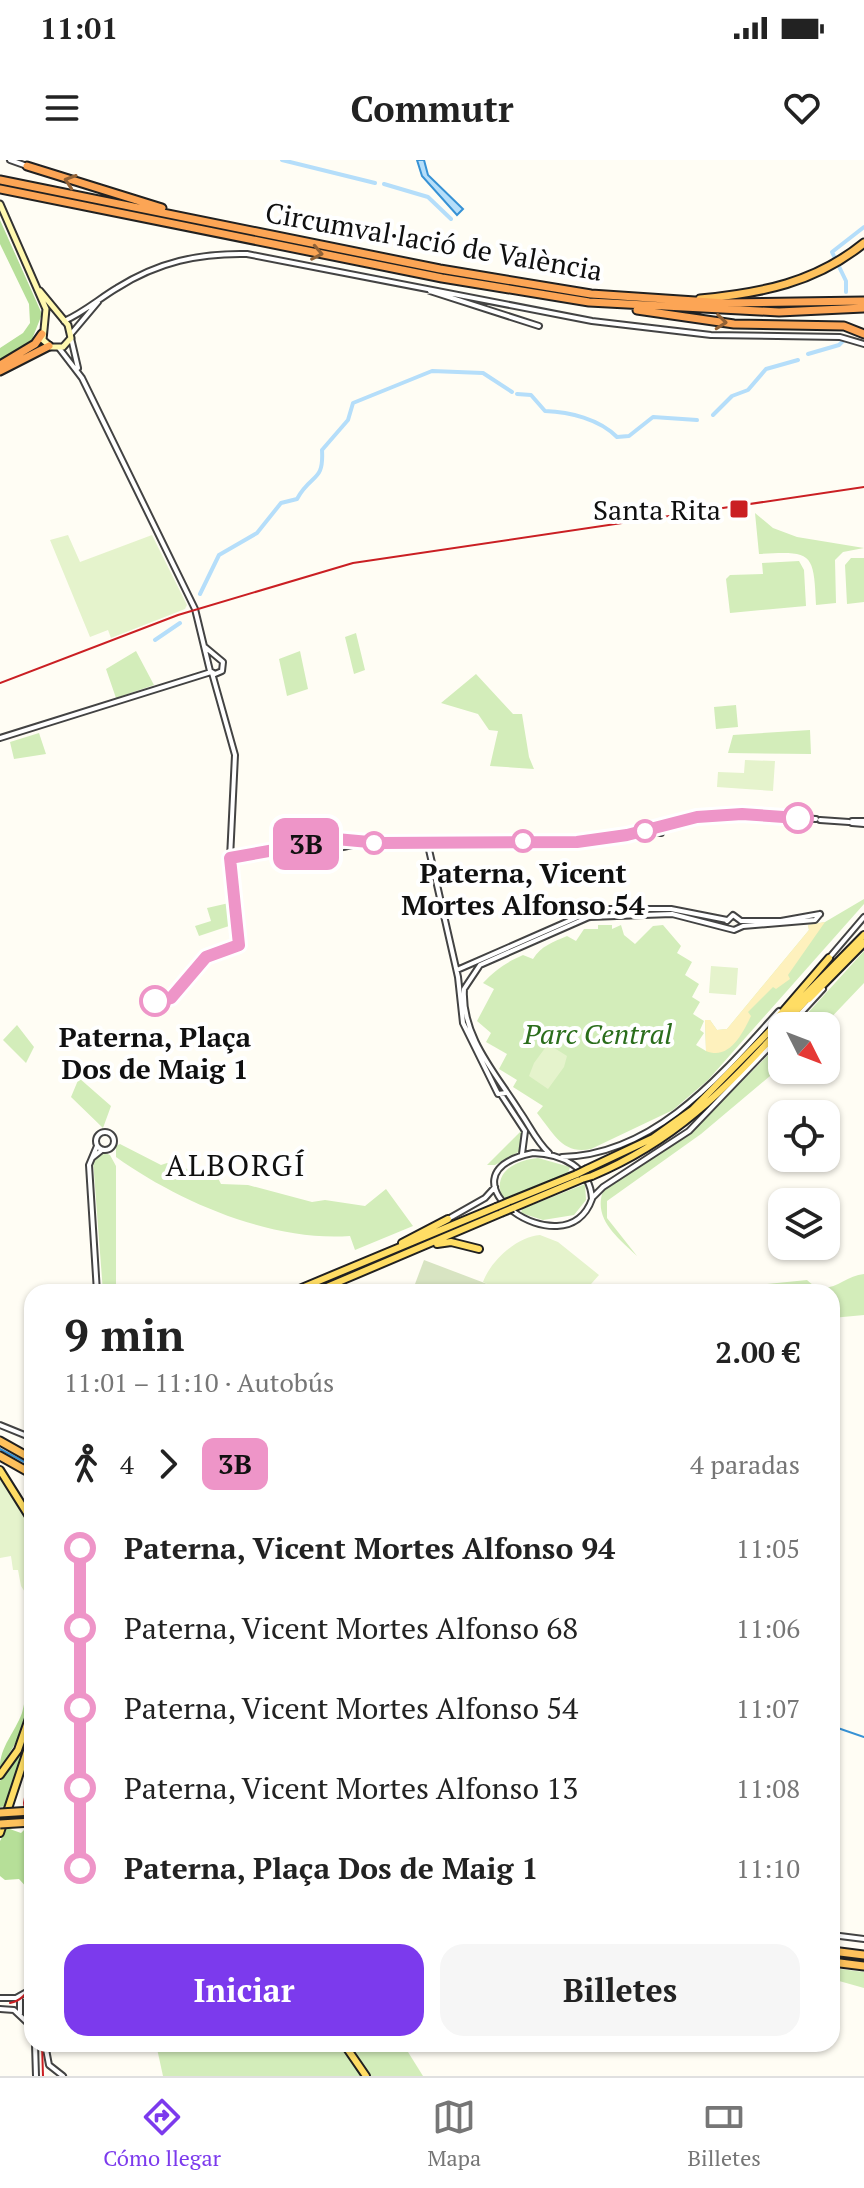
<!DOCTYPE html>
<html lang="es">
<meta charset="utf-8">
<style>
:root{--surface:#fff;--page:#f6f6f6;--text:#222;--muted:#767676;--line:#e0e0e0;--accent:#7c3aed}
body{margin:0;font-family:"PT Serif",serif;background:var(--page);color:var(--text);height:100vh;display:flex;flex-direction:column;font-size:30px;white-space:nowrap}
*{box-sizing:border-box;margin:0}
p{font-size:26px;color:var(--muted)}
.icon{flex:none;width:44px;height:44px;fill:none;stroke:currentColor;stroke-width:2;stroke-linecap:round;stroke-linejoin:round}
.map{position:relative;flex:1;overflow:hidden}
.details{position:absolute;left:24px;top:1124px;width:816px;height:768px;display:flex;flex-direction:column;background:var(--surface);border-radius:24px;box-shadow:0 2px 6px #0004}
.details>*{flex:none}
.badge{padding:0 16px;border-radius:12px;font-size:28px;line-height:52px}
.needle{width:52px;rotate:132deg}
.fabs{position:absolute;left:768px;top:852px;display:grid;gap:16px}
.fabs a{display:grid;place-items:center;width:72px;height:72px;border-radius:16px;background:var(--surface);box-shadow:0 2px 6px #0004;font-size:40px}
.map>.badge{position:absolute;translate:-50% -50%;box-shadow:0 0 0 4px #fff}
.legs{display:flex;align-items:center;gap:12px;height:88px;padding:0 40px;font-size:26px}
.legs p{margin-inline-start:auto}
.headline{display:flex;align-items:center;justify-content:space-between;height:136px;padding:0 40px}
h1{font-size:44px;font-weight:600;line-height:60px}
.button{display:flex;gap:16px;margin-top:auto;padding:16px 40px}
.button a{flex:1;height:92px;border-radius:24px;background:var(--accent);color:#fff;font-size:32px;font-weight:600;line-height:92px;text-align:center}
.button a+a{background:var(--page);color:var(--text)}
ul{padding:0 40px;list-style:none}
li{display:flex;align-items:center;gap:28px;height:80px;font-size:30px}
li i{display:grid;place-items:center;width:12px;height:100%;margin:0 10px;background:currentColor}
li i::after{content:'';width:20px;height:20px;margin:-10px;border:6px solid;border-radius:50%;background:var(--surface)}
li p{margin-inline-start:auto}
li:first-child i{background:linear-gradient(#0000 50%,currentColor 0)}
li:last-child i{background:linear-gradient(currentColor 50%,#0000 0)}
.status{display:flex;justify-content:space-between;align-items:center;height:56px;padding:0 40px;background:var(--surface);direction:ltr}
.status svg{height:22px;fill:currentColor}
header{display:flex;justify-content:space-between;align-items:center;height:104px;padding:0 40px;background:var(--surface);font-size:36px;font-weight:600}
.menu{display:flex;justify-content:space-around;align-items:center;height:112px;border-top:2px solid var(--line);background:var(--surface);font-size:22px;color:var(--muted)}
.menu a{display:grid;justify-items:center;gap:4px}
.menu .selected{color:var(--accent)}
.map>svg:first-child{display:block}
</style>
<div class="status"><b>11:01</b><svg viewBox="0 0 49 12"><path d="M0 12V9h3v3zM5 12V6h3v6zM10 12V3h3v9zM15 12V0h3v12zM26 1h20v11H26zM47 4h2v5h-2z"/></svg></div>
<header><svg class="icon" aria-label="menu" viewBox="0 0 24 24"><path d="M4 6h16M4 12h16M4 18h16"/></svg>Commutr<svg class="icon" aria-label="heart" viewBox="0 0 24 24"><path d="M12 20l-8-8c-3-5 5-10 8-4 3-6 11-1 8 4z"/></svg></header>
<div class="map">
<svg width="864" height="1916" viewBox="0 0 864 1916">
<rect width="100%" height="100%" fill="#fffdf4"/>
<!-- green -->
<path fill="#d3edba" d="M755,353L773,368L797,377L864,388L843,392L835,400L836,443L816,445C814,392 812,391 759,394Z
M851,398H864V442L847,444L845,405Z
M799,401L804,410L806,446L730,453L726,419L730,415L763,414L762,403Z
M356,473L365,510L354,514L345,477Z
M136,491L154,525L116,538L106,509Z
M300,491L308,529L287,536L279,499Z
M476,514L513,554H522L529,597L534,609L490,606L498,571L489,570L478,554L441,543Z
M736,545L738,567L716,569L714,547Z
M810,570L811,594L728,593L733,575Z
M39,573L46,594L14,599L10,582Z
M864,739V744L708,920L673,950L591,989C563,995 554,974 537,953L543,946L513,927L517,920L499,909L507,894L486,882L491,873L477,861L494,829L483,823C495,810 505,803 523,795L533,799C541,786 553,782 567,776L576,781L584,769H598V765H612V769L621,765L624,775L635,784L653,766L663,765L681,786L677,793L692,802L685,815L699,824L692,837L700,842L693,854L704,861L700,870L704,873L696,885L706,891L705,860H710L717,870L727,869L809,770L808,765L825,762Z
M229,743L232,765L199,776L195,766L211,761L207,748Z
M864,791V823L823,866H796Z
M17,865L34,887L26,903L3,880Z
M782,881V906L701,974L607,1041V1058L637,1096C617,1077 593,1059 603,1031L691,973Z
M79,918L111,946L103,968L71,937Z
M522,970V990L495,1005H487Z
M120,984L161,1005L167,1003L218,1018L221,1024L248,1025L312,1042L325,1040L365,1046L386,1029L413,1066L355,1090L350,1076C272,1082 179,1042 116,997V986Z
M103,992L110,995L116,1006V1132H103L93,1000Z
M538,998L570,1007L568,1013L503,1039C491,1013 515,1000 538,998Z
M585,1024L586,1040L574,1055L543,1060L521,1053L522,1049Z
M864,1114V1155L832,1158V1132H685L807,1120C828,1140 842,1116 864,1114Z
M832,1808L864,1812V1828L832,1819Z
M156,1884H340L361,1916H163Z
M351,1884H403L423,1916H369Z"/>
<!-- forest -->
<path fill="#b6df98" d="M0,60L42,154L31,182L0,200V188L23,173L30,163L29,144L0,84Z
M32,1502C32,1542 25,1575 0,1607C0,1587 15,1572 22,1553C26,1538 28,1520 32,1502Z
M24,1588L8,1646L0,1647V1621Z
M7,1668L21,1673L24,1670L31,1730L30,1816L29,1730L19,1719L5,1720L0,1716V1681Z"/>
<!-- sand -->
<path fill="#fef1bd" d="M825,762L788,815L790,819L776,829L773,827L748,852L751,856C743,873 729,901 706,891L705,860H710L717,870L727,869L809,770L808,765Z"/>
<!-- cemetery -->
<path fill="#d8e4c2" d="M424,1100L503,1130V1132H412Z"/>
<!-- pitch -->
<path fill="#e5f3cc" d="M68,375L80,402L152,375L187,445L185,449L111,478L108,470L90,477L50,380Z
M745,600L775,601L773,631L717,627L718,612L744,613Z
M711,806L738,808L736,835L709,833Z
M548,884L567,896L564,907L548,929L529,916L534,903Z
M540,1075L558,1082L599,1115L584,1132H503L483,1122C491,1100 517,1077 540,1075Z
M0,1315L27,1358L32,1383V1443L21,1426L18,1410H13L11,1396L0,1398Z"/>
<!-- water -->
<path fill="#b5defa" stroke="#3792d5" stroke-width="2" d="M417,0H424L428,15L463,49L457,55L422,16Z"/>
<g fill="none" stroke-linecap="round" stroke-linejoin="round">
<!-- stream -->
<path stroke="#3792d5" stroke-width="2" d="M0,1289L32,1306
M832,1566L864,1577"/>
<!-- canal -->
<path stroke="#b5defa" stroke-width="4" d="M282,0L375,23
M384,24L428,37L451,59
M846,132V121L832,92L864,67
M808,194L839,185L844,180
M517,234L531,235L545,251C570,252 599,259 617,277L629,276L653,257L697,260
M713,255L732,236L748,230L766,209L798,200
M200,434L219,395L257,373L281,343L297,339C311,313 324,323 322,290L348,260L353,243L432,211L483,213L512,232
M155,480L180,463"/>
<defs>
<path id="tertiary" d="M10,0L27,6
M430,131L539,166
M64,161C83,153 100,138 117,128C158,102 199,93 247,94L592,161L711,175L840,177L864,184
M71,174L98,142
M71,178L78,208
M59,188L82,218L195,449L210,511L215,514L222,511L223,502L205,487
M212,513L235,595L230,698L336,679L375,683L500,682
M0,578L211,512
M740,654L743,655L741,658L739,657Z
M743,655L816,659
M820,660L849,662
M852,661H864
M852,663L864,664
M657,667L662,668L661,673L657,672Z
M661,667L697,657L739,655
M333,681L334,690L343,687
M427,681L458,817L463,863L498,934L506,933
M504,682H581L656,668
M343,687L357,684
M589,757L592,749H671L727,760
M727,761L733,755L741,761
M741,761H781L820,754
M829,798L864,757
M457,810L587,753
M789,866L823,829
M502,936L525,971L522,994
M96 981a9 9 0 1 1 18 0a9 9 0 1 1-18 0Z
M533,993C562,994 590,1007 592,1039C566,1113 428,1014 533,993Z
M549,993C536,981 530,966 520,952C498,916 461,877 464,829L480,805L589,757L672,754L734,770L743,766L815,760L820,754
M562,997C655,995 721,915 779,851
M92,998L102,990
M593,1037L603,1027L689,971L782,874
M448,1059L485,1038L495,1027
M97,1132L89,1005L97,986
M0,1265L32,1278
M832,1775L864,1779
M0,1838H16L32,1829
M0,1849L14,1850L32,1867
M20,1854V1836
M35,1884L36,1916
M45,1884L49,1905L63,1916"/>
<path id="secondary" d="M0,44L46,149L43,180L51,187H63L71,178L68,165L40,131"/>
<path id="primary" d="M809,839L864,783
M779,856L829,798
M783,866L808,838
M587,1009L653,978L692,950L864,775
M592,1016C675,981 722,932 782,867
M508,1042L577,1014
M513,1048L582,1019
M402,1083L448,1059
M437,1084L451,1082L479,1089
M292,1132L496,1047
M315,1132L501,1053
M0,1310L32,1361
M0,1615L18,1590L32,1550
M0,1673L32,1576
M344,1884L366,1916"/>
<path id="trunk" d="M700,139C761,133 815,123 864,83
M0,1281L32,1299
M0,1296L32,1314
M32,1340V1347
M832,1791L864,1795
M832,1802L864,1806"/>
<path id="motorway" d="M27,6L162,48
M0,20L440,109L591,134L725,143L864,141
M0,29L442,118L589,142L779,152L864,148
M637,150L734,164L844,166L864,174
M0,205L35,184L42,174
M0,211L49,186"/>
</defs>
<!-- tertiary casing -->
<use href="#tertiary" stroke="#434343" stroke-width="8"/>
<!-- secondary casing -->
<use href="#secondary" stroke="#323232" stroke-width="9"/>
<!-- primary casing -->
<use href="#primary" stroke="#212121" stroke-width="10"/>
<!-- trunk casing -->
<use href="#trunk" stroke="#212121" stroke-width="11"/>
<!-- motorway casing -->
<use href="#motorway" stroke="#212121" stroke-width="11"/>
<!-- tertiary -->
<use href="#tertiary" stroke="#fff" stroke-width="4"/>
<!-- secondary -->
<use href="#secondary" stroke="#fff8af" stroke-width="5"/>
<!-- primary -->
<use href="#primary" stroke="#ffdd64" stroke-width="6"/>
<!-- trunk -->
<use href="#trunk" stroke="#fec15c" stroke-width="7"/>
<!-- motorway -->
<use href="#motorway" stroke="#fca555" stroke-width="7"/>
<!-- tram -->
<path stroke="#ca1f23" stroke-width="2" d="M32,1598L24,1643L32,1720
M10,1843C38,1837 31,1805 32,1783
M42,1884L43,1916"/>
<!-- rail -->
<path stroke="#ca1f23" stroke-width="2" d="M0,523L178,455L353,403L864,327"/>
<defs>
<path id="primary-bridge" d="M577,1014L587,1009
M582,1019L592,1016
M496,1047L508,1042
M501,1053L513,1048"/>
<path id="trunk-bridge" d="M0,1653L32,1651
M0,1664L32,1662"/>
</defs>
<!-- primary-bridge casing -->
<use href="#primary-bridge" stroke="#212121" stroke-width="10" stroke-linecap="butt"/>
<!-- trunk-bridge casing -->
<use href="#trunk-bridge" stroke="#212121" stroke-width="11" stroke-linecap="butt"/>
<!-- primary-bridge -->
<use href="#primary-bridge" stroke="#ffdd64" stroke-width="6"/>
<!-- trunk-bridge -->
<use href="#trunk-bridge" stroke="#fec15c" stroke-width="7"/>
</g>
<!-- one-way arrows -->
<defs><path id="oneway-chevron" d="M-2-3.5L2.5 0L-2 3.5" fill="none" stroke-width="1.6" stroke-linecap="round" stroke-linejoin="round" transform="scale(2)"/></defs>
<g stroke="#926236">
<use href="#oneway-chevron" transform="translate(70 21) rotate(-162)"/>
<use href="#oneway-chevron" transform="translate(317 93) rotate(11)"/>
<use href="#oneway-chevron" transform="translate(721 162) rotate(6)"/>
</g>
<g fill="none" stroke-linecap="round" stroke-linejoin="round">
<defs>
<path id="line-1" d="M155,841L171,838L206,797L239,785L230,698L336,679L380,683L577,682L627,675L697,657L742,654L798,658"/>
</defs>
<!-- line-1 casing -->
<use href="#line-1" stroke="#fff" stroke-width="18"/>
<!-- line-1 -->
<use href="#line-1" stroke="#ee95c8" stroke-width="12"/>
</g>
<!-- markers -->
<rect fill="#ca1f23" stroke="#fff" stroke-width="3" x="729" y="339" width="20" height="20" rx="4"/>
<g fill="#fff" stroke="#ee95c8" stroke-width="4">
<circle cx="798" cy="658" r="14"/>
<circle cx="645" cy="671" r="10"/>
<circle cx="523" cy="681" r="10"/>
<circle cx="374" cy="683" r="10"/>
<circle cx="155" cy="841" r="14"/>
</g>
<g text-anchor="middle" dominant-baseline="central" stroke-width="8" stroke-linejoin="round" paint-order="stroke">
<!-- street labels -->
<g font-size="28" fill="#101010" stroke="#fff">
<text transform="translate(434 81) rotate(10)">Circumval·lació de València</text>
</g>
<!-- poi labels -->
<g font-size="28" fill="#101010" stroke="#fff" text-anchor="end">
<text x="721" y="349">Santa Rita</text>
</g>
<!-- stop labels -->
<g font-size="28" font-weight="bold" fill="#101010" stroke="#fff">
<text x="523" y="712">Paterna, Vicent<tspan x="523" dy="32">Mortes Alfonso 54</tspan></text>
<text x="155" y="876">Paterna, Plaça<tspan x="155" dy="32">Dos de Maig 1</tspan></text>
</g>
<!-- park labels -->
<g font-size="28" font-style="italic" fill="#2a6d1b" stroke="#fff">
<text x="598" y="873">Parc Central</text>
</g>
<!-- neighbourhood labels -->
<g font-size="30" letter-spacing="2" fill="#101010" stroke="#fff">
<text x="236" y="1005">ALBORGÍ</text>
</g>
</g>
</svg>
<div class="fabs">
<a><svg class="needle" viewBox="-14 -14 28 28"><path d="M0-13l5 13h-10z" fill="#e53935"/><path d="M0 13l5-13h-10z" fill="#767676"/></svg></a>
<a><svg class="icon" aria-label="locate" viewBox="0 0 24 24"><circle cx="12" cy="12" r="6"/><path d="M12 2v4M12 18v4M2 12h4M18 12h4"/></svg></a>
<a><svg class="icon" aria-label="layers" viewBox="0 0 24 24"><path d="M12 4l9 5-9 5-9-5zM3 14l9 5 9-5"/></svg></a>
</div>
<b class="badge" style="left:306px;top:684px;background:#ee95c8;color:#111">3B</b>
<section class="details">
<div class="headline"><div><h1>9 min</h1><p>11:01 – 11:10 · Autobús</p></div><b>2.00 €</b></div>
<div class="legs"><svg class="icon" aria-label="walk" viewBox="0 0 24 24"><circle cx="13" cy="4" r="2"/><path d="M13 8l-2 6 4 7M11 14l-3 7M7 12l3-4h3l4 4"/></svg>4<svg class="icon" aria-label="forward" viewBox="0 0 24 24"><path d="M9 5l7 7-7 7"/></svg><b class="badge" style="background:#ee95c8;color:#111">3B</b><p>4 paradas</p></div>
<ul>
<li><i style="color:#ee95c8"></i><b>Paterna, Vicent Mortes Alfonso 94</b><p>11:05</p></li>
<li><i style="color:#ee95c8"></i><span>Paterna, Vicent Mortes Alfonso 68</span><p>11:06</p></li>
<li><i style="color:#ee95c8"></i><span>Paterna, Vicent Mortes Alfonso 54</span><p>11:07</p></li>
<li><i style="color:#ee95c8"></i><span>Paterna, Vicent Mortes Alfonso 13</span><p>11:08</p></li>
<li><i style="color:#ee95c8"></i><b>Paterna, Plaça Dos de Maig 1</b><p>11:10</p></li>
</ul>
<div class="button"><a>Iniciar</a><a>Billetes</a></div>
</section>
</div>
<nav class="menu">
<a class="selected"><svg class="icon" aria-label="directions" viewBox="0 0 24 24"><path d="M12 3l9 9-9 9-9-9zM9 14v-3h6M13 9l2 2-2 2"/></svg>Cómo llegar</a>
<a><svg class="icon" aria-label="map" viewBox="0 0 24 24"><path d="M3 6l6-2 6 2 6-2v14l-6 2-6-2-6 2zM9 4v14M15 6v14"/></svg>Mapa</a>
<a><svg class="icon" aria-label="tickets" viewBox="0 0 24 24"><path d="M3 7h18v10H3zM15 7v10"/></svg>Billetes</a>
</nav>
